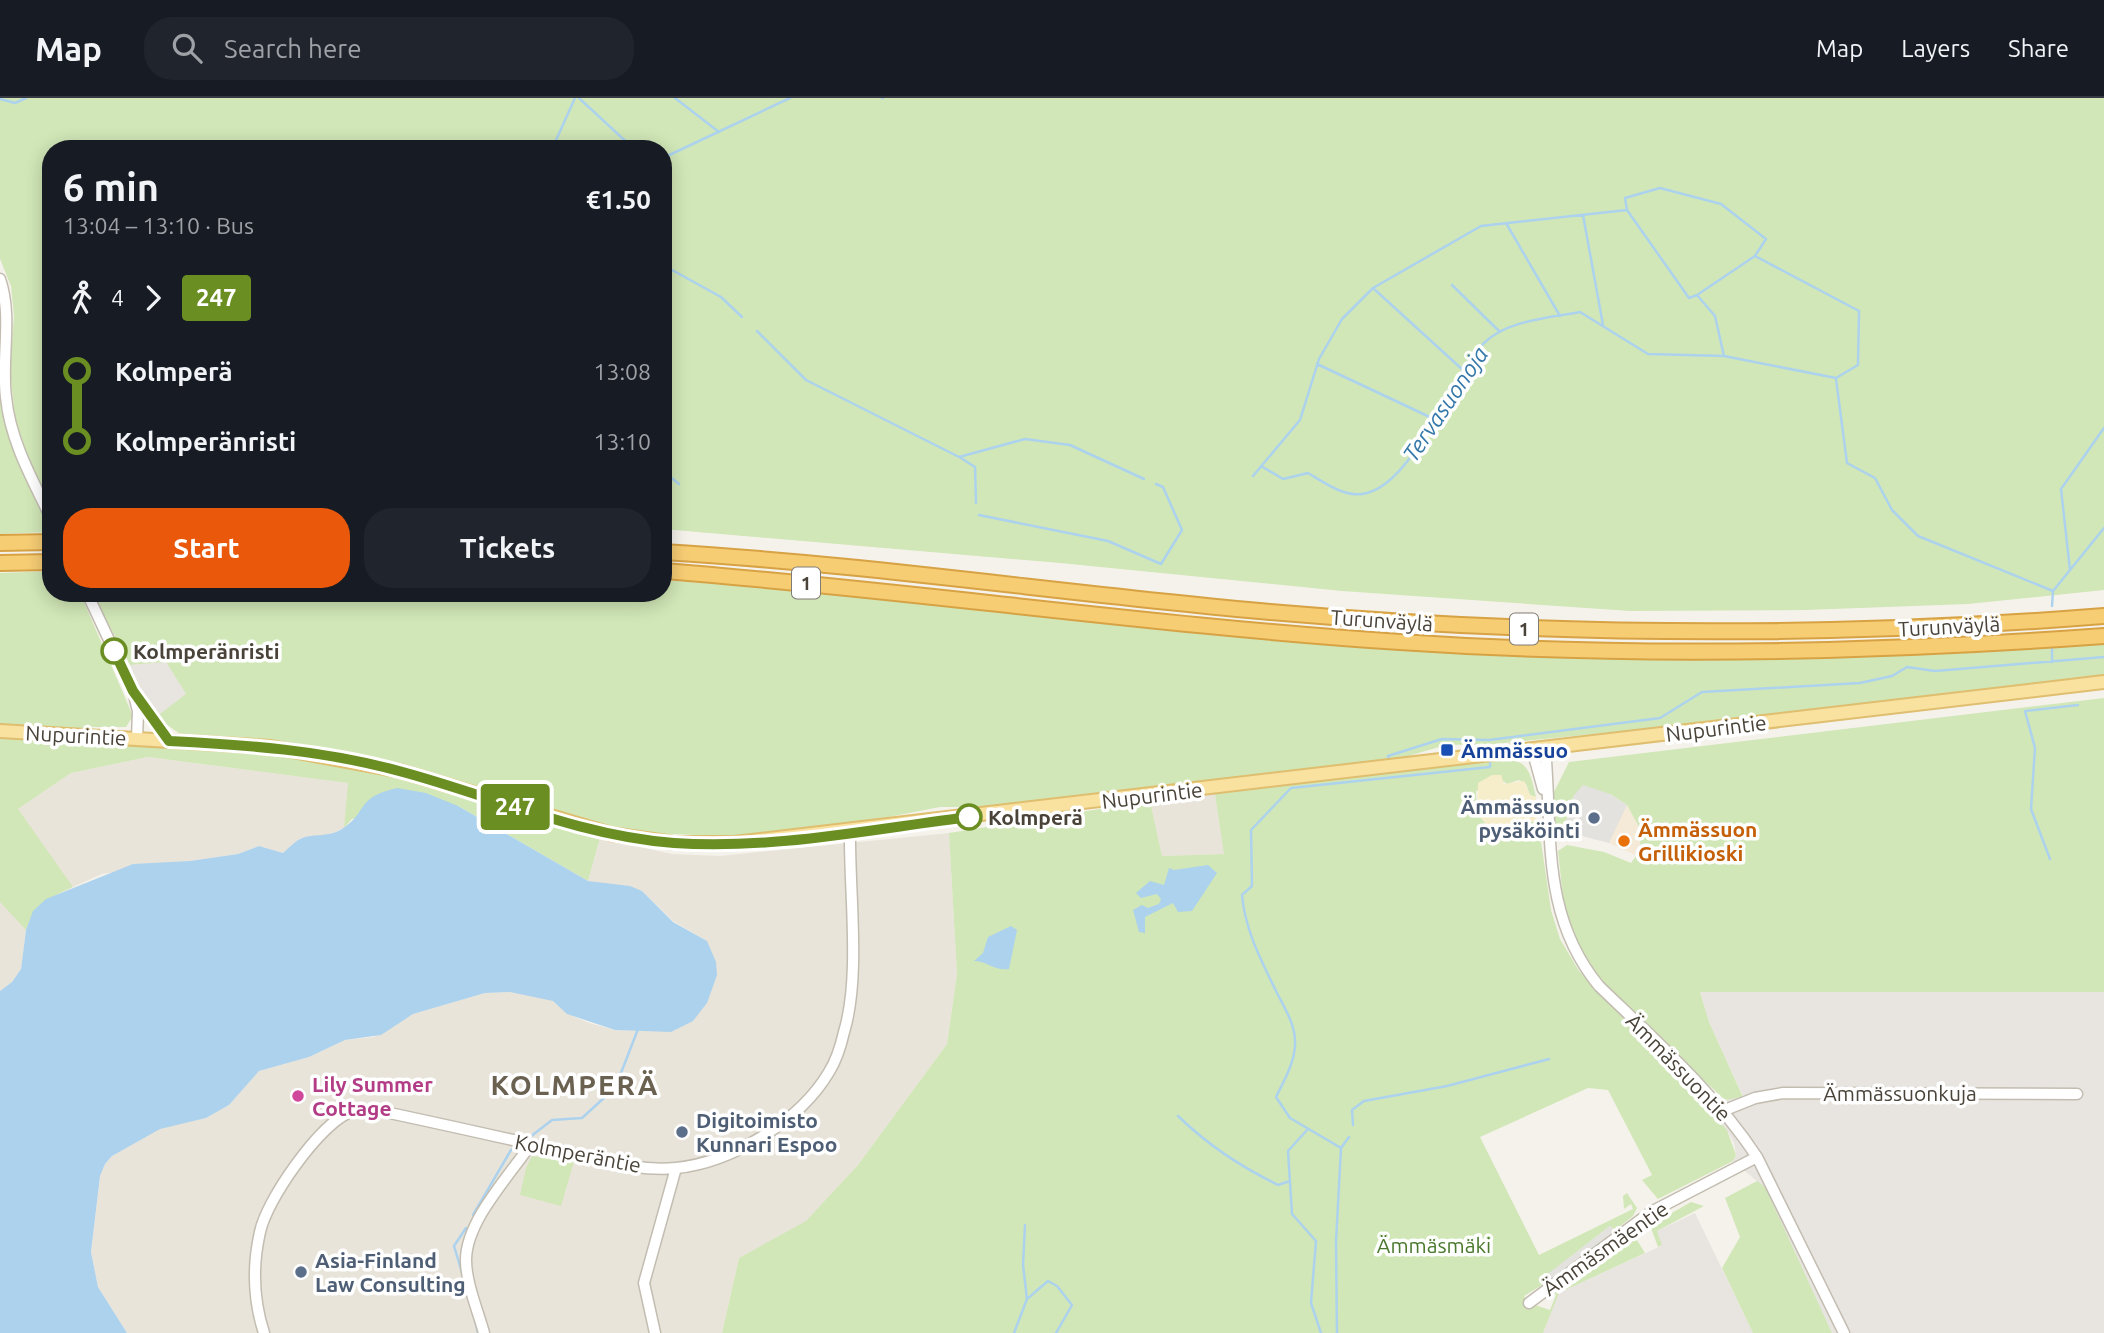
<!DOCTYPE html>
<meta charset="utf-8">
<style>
:root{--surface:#171b24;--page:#20242c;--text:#f1f3f6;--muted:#9ea1a6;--line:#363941;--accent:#ea580c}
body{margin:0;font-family:Ubuntu,sans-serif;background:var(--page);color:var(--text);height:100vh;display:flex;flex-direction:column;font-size:26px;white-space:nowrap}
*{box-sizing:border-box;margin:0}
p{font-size:23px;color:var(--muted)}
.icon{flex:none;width:38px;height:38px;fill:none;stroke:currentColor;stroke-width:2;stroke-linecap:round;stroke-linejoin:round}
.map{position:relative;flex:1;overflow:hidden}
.panel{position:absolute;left:42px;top:42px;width:630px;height:462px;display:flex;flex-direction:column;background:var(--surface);border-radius:28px;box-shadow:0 4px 18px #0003}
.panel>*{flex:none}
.badge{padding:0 14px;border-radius:5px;font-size:24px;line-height:46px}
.map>.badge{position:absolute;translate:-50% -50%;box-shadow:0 0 0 4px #fff}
.legs{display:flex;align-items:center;gap:10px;height:77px;padding:0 21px;font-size:23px}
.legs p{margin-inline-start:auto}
.head{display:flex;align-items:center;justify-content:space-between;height:119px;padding:0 21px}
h1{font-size:38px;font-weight:600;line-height:52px}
.action{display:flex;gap:14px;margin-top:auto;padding:14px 21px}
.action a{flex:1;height:80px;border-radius:28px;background:var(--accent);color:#fff;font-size:28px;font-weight:600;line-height:80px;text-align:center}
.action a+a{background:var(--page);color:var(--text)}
ul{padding:0 21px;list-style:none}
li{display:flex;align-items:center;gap:24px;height:70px;font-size:26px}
li i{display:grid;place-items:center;width:10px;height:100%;margin:0 9px;background:currentColor}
li i::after{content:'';width:18px;height:18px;margin:-9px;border:5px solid;border-radius:50%;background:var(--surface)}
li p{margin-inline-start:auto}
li:first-child i{background:linear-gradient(#0000 50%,currentColor 0)}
li:last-child i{background:linear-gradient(currentColor 50%,#0000 0)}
header{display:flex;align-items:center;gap:42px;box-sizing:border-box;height:98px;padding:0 35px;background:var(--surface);border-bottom:2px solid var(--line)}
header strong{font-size:33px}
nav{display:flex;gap:38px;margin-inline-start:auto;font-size:24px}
.search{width:490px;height:63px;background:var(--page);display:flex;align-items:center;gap:18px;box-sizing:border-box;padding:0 24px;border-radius:28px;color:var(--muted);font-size:26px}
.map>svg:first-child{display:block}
</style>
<header>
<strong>Map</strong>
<div class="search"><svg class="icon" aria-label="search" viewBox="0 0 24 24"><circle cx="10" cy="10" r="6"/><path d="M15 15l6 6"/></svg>Search here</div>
<nav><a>Map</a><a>Layers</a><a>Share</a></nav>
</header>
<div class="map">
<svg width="2104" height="1235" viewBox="0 0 2104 1235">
<rect width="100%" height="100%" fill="#f5f2eb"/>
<!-- residential -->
<path fill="#e9e4da" d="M148,659L349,685L344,730L325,739L301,740L283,755L259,748L238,756L102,776L46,801L26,832L21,871L12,884L0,893V728L18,711L71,675Z
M1215,696L1225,756L1162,758L1150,703Z
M949,735L957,876L947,946L858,1067L806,1124L739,1160L722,1235H127L98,1189L91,1154L100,1078L105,1066L112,1058L160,1030L206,1020L229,1007L259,973L309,959L345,942L374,939L413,916L485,895L510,894L532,897L553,903L568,916L589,925L615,932L645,933L707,843L673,823L642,793L588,783L600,740L672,756L720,758Z"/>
<!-- commercial -->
<path fill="#f5e9d8" d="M1627,707L1638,727L1641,752L1635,757L1609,745L1563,733Z"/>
<!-- industrial -->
<path fill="#e8e4e0" d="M166,564L187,597L156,619L146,606L130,567Z
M1700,894H2104V1235H1832L1765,1090L1733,1063L1736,1057L1734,1045L1727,1032L1708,1013L1725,1002L1743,998L1709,924Z
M1695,1115L1753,1235H1543L1559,1195L1661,1148L1657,1133Z"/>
<!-- green -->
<path fill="#d1e7b7" d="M0,0H2104V492L1968,506L1805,512L1630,513L1342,493L1060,465L663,431V51H51V408L18,337L14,310L10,273L14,218L11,188L0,161Z
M0,303L16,360L51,434L0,436Z
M51,473V495H80L133,618L126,629H93L71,633L0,630V475Z
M663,482C881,497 1096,529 1313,546C1577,567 1840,564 2104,546V578L1725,623L1494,646L1446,647L1398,661L1007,709H940L832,730L728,738L639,735L565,719L387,665L333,653L180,636L156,619L186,596L166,564L130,567L92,495H663Z
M2104,600V894H1700L1709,924L1743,999L1725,1002C1679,958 1583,883 1567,822C1562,800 1561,776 1558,753L1567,747L1604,754L1631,765L1641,751L1638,727L1627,707L1610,696L1574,697L1563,733L1554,730L1551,700L1569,664Z
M0,640C114,644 238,646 350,667C435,683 516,719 600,740L588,783L458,708L352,721L344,730L348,685L148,659L71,675L18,711L73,789C48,800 35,807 26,832L0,804Z
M1505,660C1530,663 1531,678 1536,699L1530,697L1526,686L1519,682L1507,686L1503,683L1476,693L1477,716L1490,730L1538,723L1551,812L1560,841L1579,873L1679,973L1696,999L1727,1032L1736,1057L1733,1063L1658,1101L1642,1082L1652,1077L1608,992L1588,990L1480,1039L1539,1157L1633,1111L1631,1106L1624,1111L1623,1098L1627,1095L1637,1110L1633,1118L1614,1133L1610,1128L1546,1178L1547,1184L1524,1198L1529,1205L1550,1212L1556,1197L1554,1194L1573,1178L1578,1183L1626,1145L1622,1139L1629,1136L1635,1139L1645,1155L1559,1195L1543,1235H722L739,1160L806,1123L858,1067L947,946L957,876L949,735L1150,703L1162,758L1224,756L1215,696Z
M544,1052L575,1060L561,1108L520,1097L526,1070L532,1058L541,1059Z
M1757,1083L1765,1089L1832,1235H1753L1722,1170L1740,1139L1725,1100Z
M1691,1104L1704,1108L1657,1133L1662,1147L1658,1149L1651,1130L1653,1123L1656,1124Z"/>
<!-- sand -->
<path fill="#f6edca" d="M1492,677H1501L1504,686L1524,683L1530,697L1536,699L1538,723L1490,730L1477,716L1478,685Z"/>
<!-- parking -->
<path fill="#e4e2df" d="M1583,687L1610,696L1627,707L1609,745L1563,733L1574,697Z
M1610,1128L1627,1145L1577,1183L1570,1174L1553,1187L1545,1178Z"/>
<!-- water -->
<path fill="#acd2ee" d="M397,690L426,695L458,708L588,783L630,788L642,793L673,824L707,843L716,864L717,877L707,905L693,923L671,934L615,932L567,916L553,903L510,894L485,895L413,916L381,937L345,942L309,959L259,973L229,1007L206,1020L160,1031L112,1058L105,1066L100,1078L91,1154L98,1189L127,1235H0V893L12,884L21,871L26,832L33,813L46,801L133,766L190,763L238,756L259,748L283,755C288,751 294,744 300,741C312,735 328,740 342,731C369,714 354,700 397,690Z
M1208,767L1217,775L1192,813L1178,814L1173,805L1145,819V835L1139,834L1133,812L1142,807L1148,810L1159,806L1161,801L1157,796L1141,800L1136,795L1150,783L1164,787L1169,770L1174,772Z
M1011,828L1017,832L1009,871C994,873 987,863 974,863L983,855L988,839Z"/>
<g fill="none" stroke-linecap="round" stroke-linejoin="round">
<!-- stream -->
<path stroke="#acd2ee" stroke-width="2.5" d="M579,0L634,51
M675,0L719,34
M882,0H883
M0,1L15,5L26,0
M552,51L575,0
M663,60L790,0
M1627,112L1689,200L1697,197L1715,218L1724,258
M1583,117L1603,227
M1506,125L1560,218
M663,167L721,199L742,219
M1452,187L1500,234
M1373,190L1464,273
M1697,197L1755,158
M757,233L806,282L959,359L1025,341L1070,347L1144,381
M1317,266L1434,321
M1836,281L1847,365L1875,380L1892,412L1918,438L2053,493
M961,360L975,369L976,405
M1261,368L1283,381L1308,375C1325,385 1346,401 1367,395C1416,382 1449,279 1484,245C1507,222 1550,220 1580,214L1648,256L1724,258L1836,280
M663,373L679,386
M1253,378L1300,322L1319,261L1342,221L1373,190L1481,128L1627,112L1625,100L1660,90L1721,106L1766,141L1755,158L1859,213L1858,267L1836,280
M979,417L1108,443L1161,466L1182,432L1163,389L1156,386
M2070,472L2061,391L2104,330
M2053,493L2104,430
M2052,508L2053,493
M2052,564V551
M1389,661L1388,658L1442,641L1489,642L1660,620L1702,594L1860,585L1892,578L1907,569L1935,573L2104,559
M2050,761L2031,711L2035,650L2025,613L2078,607
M1178,1018C1209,1048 1240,1068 1278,1087L1290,1083
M1353,1027L1352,1012L1364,1003L1447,988L1549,961
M1307,1032L1288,1053L1292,1116L1316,1143L1311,1205L1321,1235
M530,1039L552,1022L582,1020L605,999L621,975L638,931
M1341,1050L1290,1020L1276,999C1284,983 1296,962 1295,943C1295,926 1284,909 1276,893C1261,862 1245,832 1242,797L1252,788L1251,732L1291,690L1490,669V664
M473,1117L511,1052L523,1049
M464,1181L454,1148L466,1130
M1027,1201L1048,1183L1057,1188L1072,1207L1056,1235
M474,1218L478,1235
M1014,1235L1027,1201L1023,1167L1025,1127
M1337,1235L1336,1144L1341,1050L1349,1039"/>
<defs>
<path id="minor" d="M0,181C13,219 1,260 6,299C10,342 32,381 51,420
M87,495L133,593L169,643
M134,597L138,613L137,641
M1545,650C1553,736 1540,816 1599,888C1655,942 1714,994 1757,1059L1844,1235
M1532,651L1543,691
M1725,1012L1755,1000L1783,995L2077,996
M1529,1205L1651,1114L1757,1059
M264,1235C253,1201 252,1169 260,1134C267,1101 318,1029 348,1015C358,1010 370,1012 380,1013C442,1026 504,1040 566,1054C602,1062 640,1074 676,1070C733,1064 800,1023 829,974C836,963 841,947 844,934C861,878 849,793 850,733
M484,1235C478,1213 466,1185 466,1162C466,1123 510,1077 531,1046
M655,1235L644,1185L676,1070"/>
<path id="major" d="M0,633L271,649L400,673L611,736L674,745H734L2104,584"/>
<path id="highway" d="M0,445L51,444
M663,454C866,466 1067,496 1270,514C1547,538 1826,540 2104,518
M0,465L51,464
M663,473C909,492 1154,528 1400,544C1634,560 1870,555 2104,538"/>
</defs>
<!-- minor casing -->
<use href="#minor" stroke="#c3bdb1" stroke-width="13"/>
<!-- major casing -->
<use href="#major" stroke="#dfbe6f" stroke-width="16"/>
<!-- highway casing -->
<use href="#highway" stroke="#d7a244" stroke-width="18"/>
<!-- minor -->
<use href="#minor" stroke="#fff" stroke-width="10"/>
<!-- major -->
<use href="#major" stroke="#f9e1a0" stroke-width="12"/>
<!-- highway -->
<use href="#highway" stroke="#f7cd74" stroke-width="14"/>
</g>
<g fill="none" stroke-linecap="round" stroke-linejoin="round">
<defs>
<path id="line-1" d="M114,553L133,593L169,643C246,647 323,652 399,673C490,697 578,738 674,745C771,752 872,731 969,719"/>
</defs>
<!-- line-1 casing -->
<use href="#line-1" stroke="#fff" stroke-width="16"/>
<!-- line-1 -->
<use href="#line-1" stroke="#6b8e23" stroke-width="10"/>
</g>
<!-- markers -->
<g fill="#fff" stroke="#6b8e23" stroke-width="3.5">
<circle cx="114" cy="553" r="12"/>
<circle cx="969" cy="719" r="12"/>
</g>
<rect fill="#1a4fb4" stroke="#fff" stroke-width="2.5" x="1440" y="645" width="14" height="14" rx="3.5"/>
<g fill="#5c6f8a" stroke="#fff" stroke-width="2.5">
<circle cx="1594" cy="720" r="7"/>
<circle cx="682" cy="1034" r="7"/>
<circle cx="301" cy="1174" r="7"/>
</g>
<circle fill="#e8710a" stroke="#fff" stroke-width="2.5" cx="1624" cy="743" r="7"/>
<circle fill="#d1479c" stroke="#fff" stroke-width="2.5" cx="298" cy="998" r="7"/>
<g text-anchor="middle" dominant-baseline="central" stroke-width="7" stroke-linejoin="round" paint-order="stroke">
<!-- shield labels -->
<g fill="#fff" stroke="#807b74" stroke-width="2">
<rect x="792" y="469.5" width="28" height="31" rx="5"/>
<rect x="1510" y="515.5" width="28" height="31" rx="5"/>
</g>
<g font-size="19" font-weight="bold" fill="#494339">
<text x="806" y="485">1</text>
<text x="1524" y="531">1</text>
</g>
<!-- street labels -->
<g font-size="21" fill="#494339" stroke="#fff">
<text transform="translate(1382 522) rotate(4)">Turunväylä</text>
<text transform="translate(1949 528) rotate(-3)">Turunväylä</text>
<text transform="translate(1716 630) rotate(-7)">Nupurintie</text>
<text transform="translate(76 637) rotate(3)">Nupurintie</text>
<text transform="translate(1152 697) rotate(-7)">Nupurintie</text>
<text transform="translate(1679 969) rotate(46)">Ämmässuontie</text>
<text x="1900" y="995">Ämmässuonkuja</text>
<text transform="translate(578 1055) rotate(11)">Kolmperäntie</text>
<text transform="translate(1605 1150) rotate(-35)">Ämmäsmäentie</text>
</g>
<!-- stop labels -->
<g font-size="21" font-weight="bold" fill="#494339" stroke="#fff" text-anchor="start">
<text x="133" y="553">Kolmperänristi</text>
<text x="988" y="719">Kolmperä</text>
</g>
<!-- transit labels -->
<g font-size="21" font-weight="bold" fill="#164399" stroke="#fff" text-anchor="start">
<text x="1461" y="652">Ämmässuo</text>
</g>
<!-- service labels -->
<g font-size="21" font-weight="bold" fill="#4e5e75" stroke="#fff" text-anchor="start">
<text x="1580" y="708" text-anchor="end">Ämmässuon<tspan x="1580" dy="24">pysäköinti</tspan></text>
<text x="696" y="1022">Digitoimisto<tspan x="696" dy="24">Kunnari Espoo</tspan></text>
<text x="315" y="1162">Asia-Finland<tspan x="315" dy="24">Law Consulting</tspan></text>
</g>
<!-- food labels -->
<g font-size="21" font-weight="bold" fill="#c56008" stroke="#fff" text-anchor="start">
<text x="1638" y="731">Ämmässuon<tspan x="1638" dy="24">Grillikioski</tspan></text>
</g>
<!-- hotel labels -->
<g font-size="21" font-weight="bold" fill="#b23c85" stroke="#fff" text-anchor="start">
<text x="312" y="986">Lily Summer<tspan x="312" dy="24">Cottage</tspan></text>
</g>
<!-- park labels -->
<g font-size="21" fill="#4a792e" stroke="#fff">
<text x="1434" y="1147">Ämmäsmäki</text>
</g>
<!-- water labels -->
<g font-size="23" font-style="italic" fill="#3477a9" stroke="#fff">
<text transform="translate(1445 306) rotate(-56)">Tervasuonoja</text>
</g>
<!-- district labels -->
<g font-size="28" font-weight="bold" letter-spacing="2" fill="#6b6151" stroke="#fff">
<text x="575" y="986">KOLMPERÄ</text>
</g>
</g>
</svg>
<b class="badge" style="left:515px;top:709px;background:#6b8e23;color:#fff">247</b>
<section class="panel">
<div class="head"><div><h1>6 min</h1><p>13:04 – 13:10 · Bus</p></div><b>€1.50</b></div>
<div class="legs"><svg class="icon" aria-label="walk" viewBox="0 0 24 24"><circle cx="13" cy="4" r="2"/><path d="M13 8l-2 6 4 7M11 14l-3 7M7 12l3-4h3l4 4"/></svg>4<svg class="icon" aria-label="forward" viewBox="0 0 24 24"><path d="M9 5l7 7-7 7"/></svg><b class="badge" style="background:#6b8e23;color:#fff">247</b></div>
<ul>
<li><i style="color:#6b8e23"></i><b>Kolmperä</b><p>13:08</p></li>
<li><i style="color:#6b8e23"></i><b>Kolmperänristi</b><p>13:10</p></li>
</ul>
<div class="action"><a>Start</a><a>Tickets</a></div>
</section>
</div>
